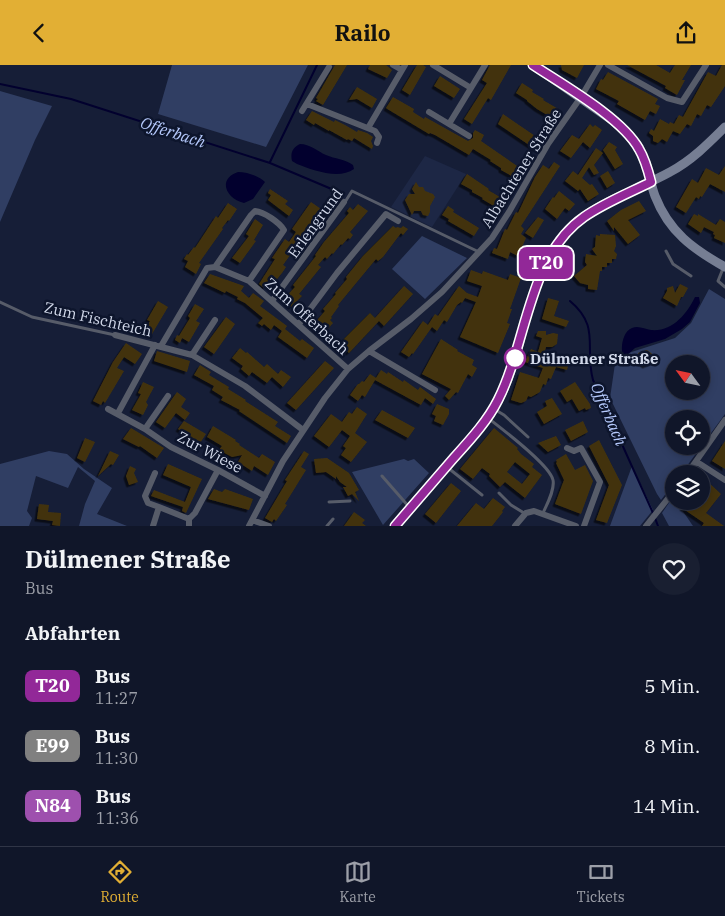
<!DOCTYPE html>
<html lang="de">
<meta charset="utf-8">
<style>
:root{--surface:#101629;--page:#191f31;--text:#f1f3f6;--muted:#9c9fa8;--line:#303546;--accent:#e2af34}
body{margin:0;font-family:"IBM Plex Serif",serif;background:var(--page);color:var(--text);height:100vh;display:flex;flex-direction:column;font-size:19px;white-space:nowrap}
*{box-sizing:border-box;margin:0}
p{font-size:16px;color:var(--muted)}
.icon{flex:none;width:28px;height:28px;fill:none;stroke:currentColor;stroke-width:2;stroke-linecap:round;stroke-linejoin:round}
.map{position:relative;height:461px;overflow:hidden}
.drawer{display:flex;flex-direction:column;background:var(--surface);flex:1}
.drawer>*{flex:none}
.badge{padding:0 10px;border-radius:8px;font-size:18px;line-height:32px}
.needle{width:32px;rotate:303deg}
.fabs{position:absolute;left:665px;top:290px;display:grid;gap:10px}
.fabs a{display:grid;place-items:center;width:45px;height:45px;border-radius:50%;background:var(--surface);box-shadow:0 2px 8px #0003,0 0 0 1px var(--line);font-size:25px}
.map>.badge{position:absolute;translate:-50% -50%;box-shadow:0 0 0 2px #fff}
h2{padding:0 25px;font-size:19px;line-height:45px}
.round{display:grid;place-items:center;flex:none;width:52px;height:52px;border-radius:26px;background:var(--page)}
.headline{display:flex;align-items:center;justify-content:space-between;height:85px;padding:0 25px}
h1{font-size:24px;font-weight:800;line-height:38px}
ul{padding:0;list-style:none}
li{display:flex;align-items:center;gap:15px;height:60px;padding:0 25px}
li div{flex:1}
li b{display:block;font-size:19px}
li em{font-style:normal}
li .badge{min-width:55px;font-weight:700;text-align:center}
header{display:flex;justify-content:space-between;align-items:center;height:65px;padding:0 25px;background:var(--accent);color:#111;font-size:22px;font-weight:800}
.dock{display:flex;justify-content:space-around;align-items:center;height:70px;border-top:1px solid var(--line);background:var(--surface);font-size:14px;color:var(--muted)}
.dock a{display:grid;justify-items:center;gap:2px}
.dock .active{color:var(--accent)}
.map>svg:first-child{display:block}
</style>
<header><svg class="icon" aria-label="back" viewBox="0 0 24 24"><path d="M15 5l-7 7 7 7"/></svg>Railo<svg class="icon" aria-label="share" viewBox="0 0 24 24"><path d="M12 15V3M7 8l5-5 5 5M5 13v7h14v-7"/></svg></header>
<div class="map">
<svg width="725" height="461" viewBox="0 0 725 461">
<defs>
<filter id="shadow"><feDropShadow dx="-2.5" dy="2.5" stdDeviation="0" flood-color="#0009"/></filter>
</defs>
<rect width="100%" height="100%" fill="#161e37"/>
<!-- built -->
<path fill="#1d2745" d="M425,91L466,109L432,162L391,142Z"/>
<!-- green -->
<path fill="#303e63" fill-rule="evenodd" d="M172,0H308L266,82L158,49Z
M0,26L52,41L35,75L0,157Z
M422,171L467,193L425,234L392,204Z
M709,224L725,234V349L681,409H674V418L661,435L657,429L610,333L616,292L675,273L691,258ZM674,299H701V326H674ZM674,354H701V381H674Z
M49,386L67,389L84,404L112,423L97,449L127,461H79L85,439L95,416L78,402L68,423L36,411L27,446L32,453L29,461H0V399Z
M404,394L408,396L414,394L429,408L383,460L352,407Z
M632,401L653,445L640,461H610Z
M673,432L674,436H676L693,461H669L662,448Z"/>
<!-- water -->
<path fill="#02002e" d="M300,79C310,79 317,86 326,90C335,94 345,94 353,100L354,104C339,115 312,105 297,99L292,96C290,88 293,82 300,79Z
M238,107C247,107 259,111 265,117L253,134L244,138C226,134 217,114 238,107Z
M695,232H699L700,238L690,257L682,264L665,274L635,283L626,291L623,290C620,283 623,266 632,263C638,260 645,264 651,265C672,267 687,249 695,232Z"/>
<g fill="none" stroke-linecap="round" stroke-linejoin="round">
<!-- stream -->
<path stroke="#02002e" stroke-width="2" d="M0,19L71,34L270,98L341,128
M270,97L317,0
M570,236C601,262 584,282 593,315L653,448
M655,453L658,461"/>
</g>
<!-- building -->
<path fill="#43330d" fill-rule="evenodd" filter="url(#shadow)" d="M335,0H347L323,40L316,36L318,34L316,33Z
M370,0H386L392,5L387,13L368,4Z
M417,0H423L426,2L410,30L402,25Z
M490,0H511L491,35L488,33L472,59L464,54L487,18L482,15Z
M561,0H584L577,13L562,5Z
M627,0H656L670,8L675,0H691L682,15H685L677,30L665,23L666,21Z
M722,0H725V21L711,42L707,40L701,51L697,49L691,61L687,59L680,69L673,66L667,77L662,74L658,78L653,76V71L649,68L651,64L654,66L660,54L669,59L670,57L674,59L679,50L683,52L708,7L716,11Z
M608,7L658,34L655,39L660,41L656,49L650,46L645,55L617,39L619,36L596,24L601,14L603,15Z
M440,11L460,24L454,33L434,21Z
M522,18L533,25L532,27L544,34L543,35L560,45L554,54L537,44L527,36V35L516,28Z
M357,22L377,34L372,43L357,34L349,35Z
M393,32L414,44L413,47L424,54L425,52L468,76L473,73V68L475,65L484,70L481,76L523,105L517,114L501,105V103L490,96L491,95L473,84L469,90L435,70L430,68L429,69L389,45L386,43Z
M312,46L334,57L335,55L345,60L357,67L358,65L367,68L373,72L371,76L373,81L372,84L354,73L352,76L348,74L347,75L329,65V66L315,58L314,60L306,55Z
M503,49L541,75L535,84L498,59Z
M590,59L593,62L595,60L602,65L590,83L583,77L571,93L560,86L572,70L579,74Z
M609,77L617,82L615,85L623,99L615,104L603,85Z
M596,83L603,88L594,100L599,108L594,110L589,102L582,113L590,120L592,119L599,129L588,136L580,124L578,126L565,116L573,106L578,110Z
M554,97L560,101L521,161L524,164L521,169L526,173L518,191L510,187L508,194L492,188L494,183L497,184L505,164L507,165L516,147L518,148L535,112L543,100L549,104Z
M725,101V127L710,119L702,132L700,131L699,134L696,132L686,148L676,142L692,114L698,118L706,103L719,110Z
M608,106L615,118L607,123L600,111Z
M467,109L489,124L488,125L505,135L499,144L482,134L483,133L472,127V125L461,119Z
M416,117L419,122H423L425,126L433,129L435,132L430,141V147L428,151L423,150L421,146H414L412,150L405,135L409,129H415L412,124Z
M270,124L288,136L285,139L293,145L289,151L268,135L271,130L268,128Z
M559,126L575,139L569,146L565,143L557,154L545,144L553,132L554,133Z
M639,136L646,146L628,155L640,170L628,179L614,162V166L607,156L621,145Z
M311,137L321,144L301,175L283,200L286,202L282,208L273,219L269,217L264,223L259,219L275,194L272,193L285,174L289,177L296,167L292,164Z
M228,138L237,144L229,156L228,155L222,163L223,164L199,198L201,199L196,209L185,202L188,196L184,194L187,189L188,190L194,182L195,183L216,151L218,153Z
M358,139L368,146L350,167L353,170L350,174L348,173L342,180L341,179L333,189L332,188L327,194L325,192L318,200L321,202L299,229L302,231L291,242L283,235L295,222L293,220L316,191L315,190L324,177L349,148L347,146L350,142L353,145Z
M448,141L454,145L453,147L479,163L474,171L448,156L449,154L442,150Z
M694,149L698,151V149L716,160L720,154L725,157V178L714,173L715,170L713,169L714,167L704,162L701,168L688,159Z
M538,152L544,155L533,173L525,168Z
M255,154L263,160L254,175L256,176L240,198L232,193L249,171L246,169Z
M393,161L396,163L397,162L401,163L403,161L408,164L403,170L401,168L383,192L378,196L376,194L338,240L339,241L331,252L332,253L330,255L333,258L326,266L323,262L318,267L312,261L325,246L323,244L336,229L335,228L347,214L346,212L363,191Z
M600,169L615,170L616,181L614,186L617,189L616,194H612V198H607V202H602V206H600L597,225L588,224V220L580,218L574,211L587,200L585,197L586,189L597,191L592,184L595,182L596,170L600,171Z
M471,205L482,209L483,206L508,215L510,209L521,213L510,244H512L507,258L510,259L498,288L460,272L476,237L465,233L462,238L461,237L457,240L447,257L444,255L437,266L432,262L413,289L412,288L409,292L401,287L423,256L428,260L435,249L438,251L459,221L467,228L478,232L482,221L467,216Z
M210,209L244,221L241,226L249,233L253,228L264,236L260,241L287,261L285,264L300,276L302,274L314,283L307,293L278,272L282,266L274,260L271,265L264,259L262,261L258,258L263,253L245,238L237,234L238,232L226,226L225,228L204,218Z
M680,219L688,223L683,232H681L677,241L663,233L667,226V223L673,221L675,228Z
M404,221L413,229L384,261L379,256L349,288L339,279L370,248L375,253Z
M548,233L559,236L554,251L569,256L566,262L542,254Z
M158,236L168,242L152,269L144,265L150,256L147,255Z
M195,239L204,244L196,256L200,258L189,277L182,273L180,278L175,275L177,270L179,271L190,253L188,251Z
M226,252L235,259L214,289L204,282Z
M538,266H546V270L553,268L558,269L557,279L552,282H546L543,292L558,296L560,289L568,292L567,295L570,296L569,298L567,305L556,302L551,314L548,313L546,320L543,319L540,327L531,332L528,331L526,336L521,338L511,335L520,307L539,313L543,303L525,297L531,284L538,287L542,273L536,271Z
M441,274L458,285L457,286L474,295L472,300L477,303L472,312L468,309L458,328L456,327L449,335L445,331L451,324L422,309Z
M126,278L142,289L135,299L124,292L117,303L124,306L105,338L103,336L101,340L93,336L113,297Z
M240,283L246,288L247,287L264,302L267,299L278,309L281,305L291,312L283,322L272,312L267,318L252,307L249,311L241,304L243,301L232,293Z
M647,285L655,291L653,295L655,297L645,301L636,294L639,293L638,288Z
M157,286L190,296L187,307L154,296Z
M325,296L334,303L296,345L287,338Z
M200,300L211,307L209,310L229,322L228,324L246,335L245,336L278,357L275,361L291,371L287,378L239,346L240,345L221,335L223,332L212,325L214,321L194,310Z
M381,305L387,309L388,307L403,317L404,315L418,325L420,322L436,334L433,339L425,333L421,340L375,315L365,332L362,330L358,336L350,330L358,319H359L362,316L364,317L370,309L376,313Z
M143,317L154,322L146,337L148,340L143,350L132,345L141,329L138,328Z
M575,317L590,339L591,343L586,345L585,343L579,346L572,334L567,337L560,326Z
M177,327L186,334L181,342L190,348L185,355L176,348L165,363L156,357Z
M552,333L562,349L544,359L537,347L547,341L545,336Z
M437,339L449,344V349L443,360L434,356L436,351L432,349Z
M357,342L367,349L355,368L367,377L351,397L341,390L346,383L343,381L350,371L342,365L329,382L314,371L331,349L342,357L349,347L352,349Z
M382,345L415,363L408,373L375,355Z
M184,356L206,369L200,378L178,364Z
M583,356L588,367L571,376L565,365Z
M213,361L236,375L235,376L240,379L239,380L259,393L262,389L275,397L268,410L254,401L252,406L238,397L242,390L232,392L219,385L222,381L207,372Z
M131,363L164,383L157,393L140,381L139,382L123,374Z
M494,363L518,383L517,384L521,389L534,399L532,402L542,410L525,433L505,417L500,422L489,411L490,409L482,403L473,414L460,404ZM515,397L530,409L522,419L507,407Z
M556,371L561,380L548,387L538,378Z
M85,373L95,377L85,397L77,393Z
M599,375L622,420L607,458L596,455L609,420L589,381Z
M725,376V404L712,396Z
M110,386L119,390L113,400L111,399L98,411Z
M304,386L309,389L301,402L306,405L285,439L287,440L276,456L274,454L272,457L265,453L287,416L285,415Z
M566,389L575,405L585,400L593,416L581,449L555,439L564,415L556,398L557,397L556,395Z
M327,393L349,408L359,425L355,427L359,436L352,429L348,431L343,422H347L340,417L336,411V414L326,407L316,408L314,394Z
M168,399L202,414L186,448L182,446L183,442L151,431L154,425L185,437L191,422L163,410Z
M130,401L136,404L134,408L138,417L129,420L126,411Z
M701,414L706,418L707,416L721,429L706,448L724,461H702L704,458L682,443L687,436H701Z
M451,418L461,426L436,458L425,449Z
M214,424L222,427L225,424L253,434L249,445L208,434Z
M493,433L505,442L502,446L503,447L492,461H457L476,438L484,444Z
M39,439L49,440L48,447L61,448L60,461L52,460L53,456L37,454Z
M354,447L365,455L362,458L366,461H344Z"/>
<g fill="none" stroke-linecap="round" stroke-linejoin="round">
<!-- lane -->
<path stroke="#575c69" stroke-width="3" d="M345,137L352,126L479,187
M666,186L673,199L691,211
M724,201L718,216L725,222
M0,237L32,252L115,270
M494,344L504,350L528,372
M488,353C502,364 550,400 553,415C555,425 547,439 543,448
M447,402L482,430
M382,411L410,443
M499,428L511,440L524,448
M329,437L350,436
M327,461L333,454"/>
<!-- street -->
<path stroke="#575c69" stroke-width="6" d="M393,0L402,5
M433,0L471,23L485,0
M608,0L667,33L682,37L706,0
M307,39L375,66L379,72L377,78
M302,46L329,2
M429,47L469,71
M449,59L471,23
M368,63L405,0
M215,202L251,150L255,146C264,147 279,157 284,165L249,216
M272,236L344,137
M299,259L337,208L386,149L398,156
M115,270L192,290L245,321L303,365
M161,281L207,203L215,202L249,216L348,304
M369,286L435,325
M192,290L215,255
M108,344L145,364L171,382L218,405L265,431
M118,348L155,280
M145,364L168,331
M567,383L574,386L581,383L600,417L584,461
M697,397L725,415
M155,408L145,431L148,438L159,442
M687,409L725,355
M189,454L195,448L218,405
M252,455L269,461
M153,461L159,442L189,454V461
M249,461L283,396L325,333L348,304L369,286L411,254L442,227L492,173L509,147L548,79L581,32L600,0
M515,461L526,448L534,446L576,461
M646,461L674,426"/>
<!-- secondary -->
<path stroke="#767e93" stroke-width="9" d="M533,0L619,60C630,71 640,83 646,98C650,109 651,121 655,131C669,167 693,184 725,202
M395,461C414,439 433,417 452,395C472,372 492,350 505,322C524,278 528,218 557,180C564,170 573,160 582,153C607,134 643,122 670,107C691,96 708,79 725,62"/>
</g>
<g fill="none" stroke-linecap="round" stroke-linejoin="round">
<defs>
<path id="line" d="M395,461C414,439 433,417 452,395C469,376 487,357 498,335C527,278 528,191 584,152C604,138 629,128 651,117C648,105 645,94 639,84C622,53 563,20 533,0"/>
</defs>
<!-- line casing -->
<use href="#line" stroke="#fff" stroke-width="11"/>
<!-- line -->
<use href="#line" stroke="#922898" stroke-width="8"/>
</g>
<!-- markers -->
<circle fill="#fff" stroke="#922898" stroke-width="2.5" cx="515" cy="293" r="10"/>
<g text-anchor="middle" dominant-baseline="central" stroke-width="5" stroke-linejoin="round" paint-order="stroke">
<!-- street labels -->
<g font-size="15" fill="#d1d8e9" stroke="#0d152c">
<text transform="translate(521 103) rotate(-58)">Albachtener Straße</text>
<text transform="translate(315 158) rotate(-54)">Erlengrund</text>
<text transform="translate(307 251) rotate(42)">Zum Offerbach</text>
<text transform="translate(98 254) rotate(13)">Zum Fischteich</text>
<text transform="translate(210 387) rotate(28)">Zur Wiese</text>
</g>
<!-- stop labels -->
<g font-size="15" font-weight="bold" fill="#d1d8e9" stroke="#0d152c" text-anchor="start">
<text x="530" y="293">Dülmener Straße</text>
</g>
<!-- water labels -->
<g font-size="16" font-style="italic" fill="#b4c8fb" stroke="#0d152c">
<text transform="translate(173 67) rotate(18)">Offerbach</text>
<text transform="translate(609 349) rotate(67)">Offerbach</text>
</g>
</g>
</svg>
<div class="fabs">
<a><svg class="needle" viewBox="-14 -14 28 28"><path d="M0-13l5 13h-10z" fill="#e53935"/><path d="M0 13l5-13h-10z" fill="#9c9fa8"/></svg></a>
<a><svg class="icon" aria-label="locate" viewBox="0 0 24 24"><circle cx="12" cy="12" r="6"/><path d="M12 2v4M12 18v4M2 12h4M18 12h4"/></svg></a>
<a><svg class="icon" aria-label="layers" viewBox="0 0 24 24"><path d="M12 4l9 5-9 5-9-5zM3 14l9 5 9-5"/></svg></a>
</div>
<b class="badge" style="left:546px;top:198px;background:#922898;color:#fff">T20</b>
</div>
<section class="drawer">
<div class="headline"><div><h1>Dülmener Straße</h1><p>Bus</p></div><a class="round"><svg class="icon" aria-label="heart" viewBox="0 0 24 24"><path d="M12 20l-8-8c-3-5 5-10 8-4 3-6 11-1 8 4z"/></svg></a></div>
<h2>Abfahrten</h2>
<ul>
<li><span class="badge" style="background:#922898;color:#fff">T20</span><div><b>Bus</b><p>11:27</p></div><em>5 Min.</em></li>
<li><span class="badge" style="background:#808080;color:#fff">E99</span><div><b>Bus</b><p>11:30</p></div><em>8 Min.</em></li>
<li><span class="badge" style="background:#9e50ae;color:#fff">N84</span><div><b>Bus</b><p>11:36</p></div><em>14 Min.</em></li>
</ul>
</section>
<nav class="dock">
<a class="active"><svg class="icon" aria-label="directions" viewBox="0 0 24 24"><path d="M12 3l9 9-9 9-9-9zM9 14v-3h6M13 9l2 2-2 2"/></svg>Route</a>
<a><svg class="icon" aria-label="map" viewBox="0 0 24 24"><path d="M3 6l6-2 6 2 6-2v14l-6 2-6-2-6 2zM9 4v14M15 6v14"/></svg>Karte</a>
<a><svg class="icon" aria-label="tickets" viewBox="0 0 24 24"><path d="M3 7h18v10H3zM15 7v10"/></svg>Tickets</a>
</nav>
